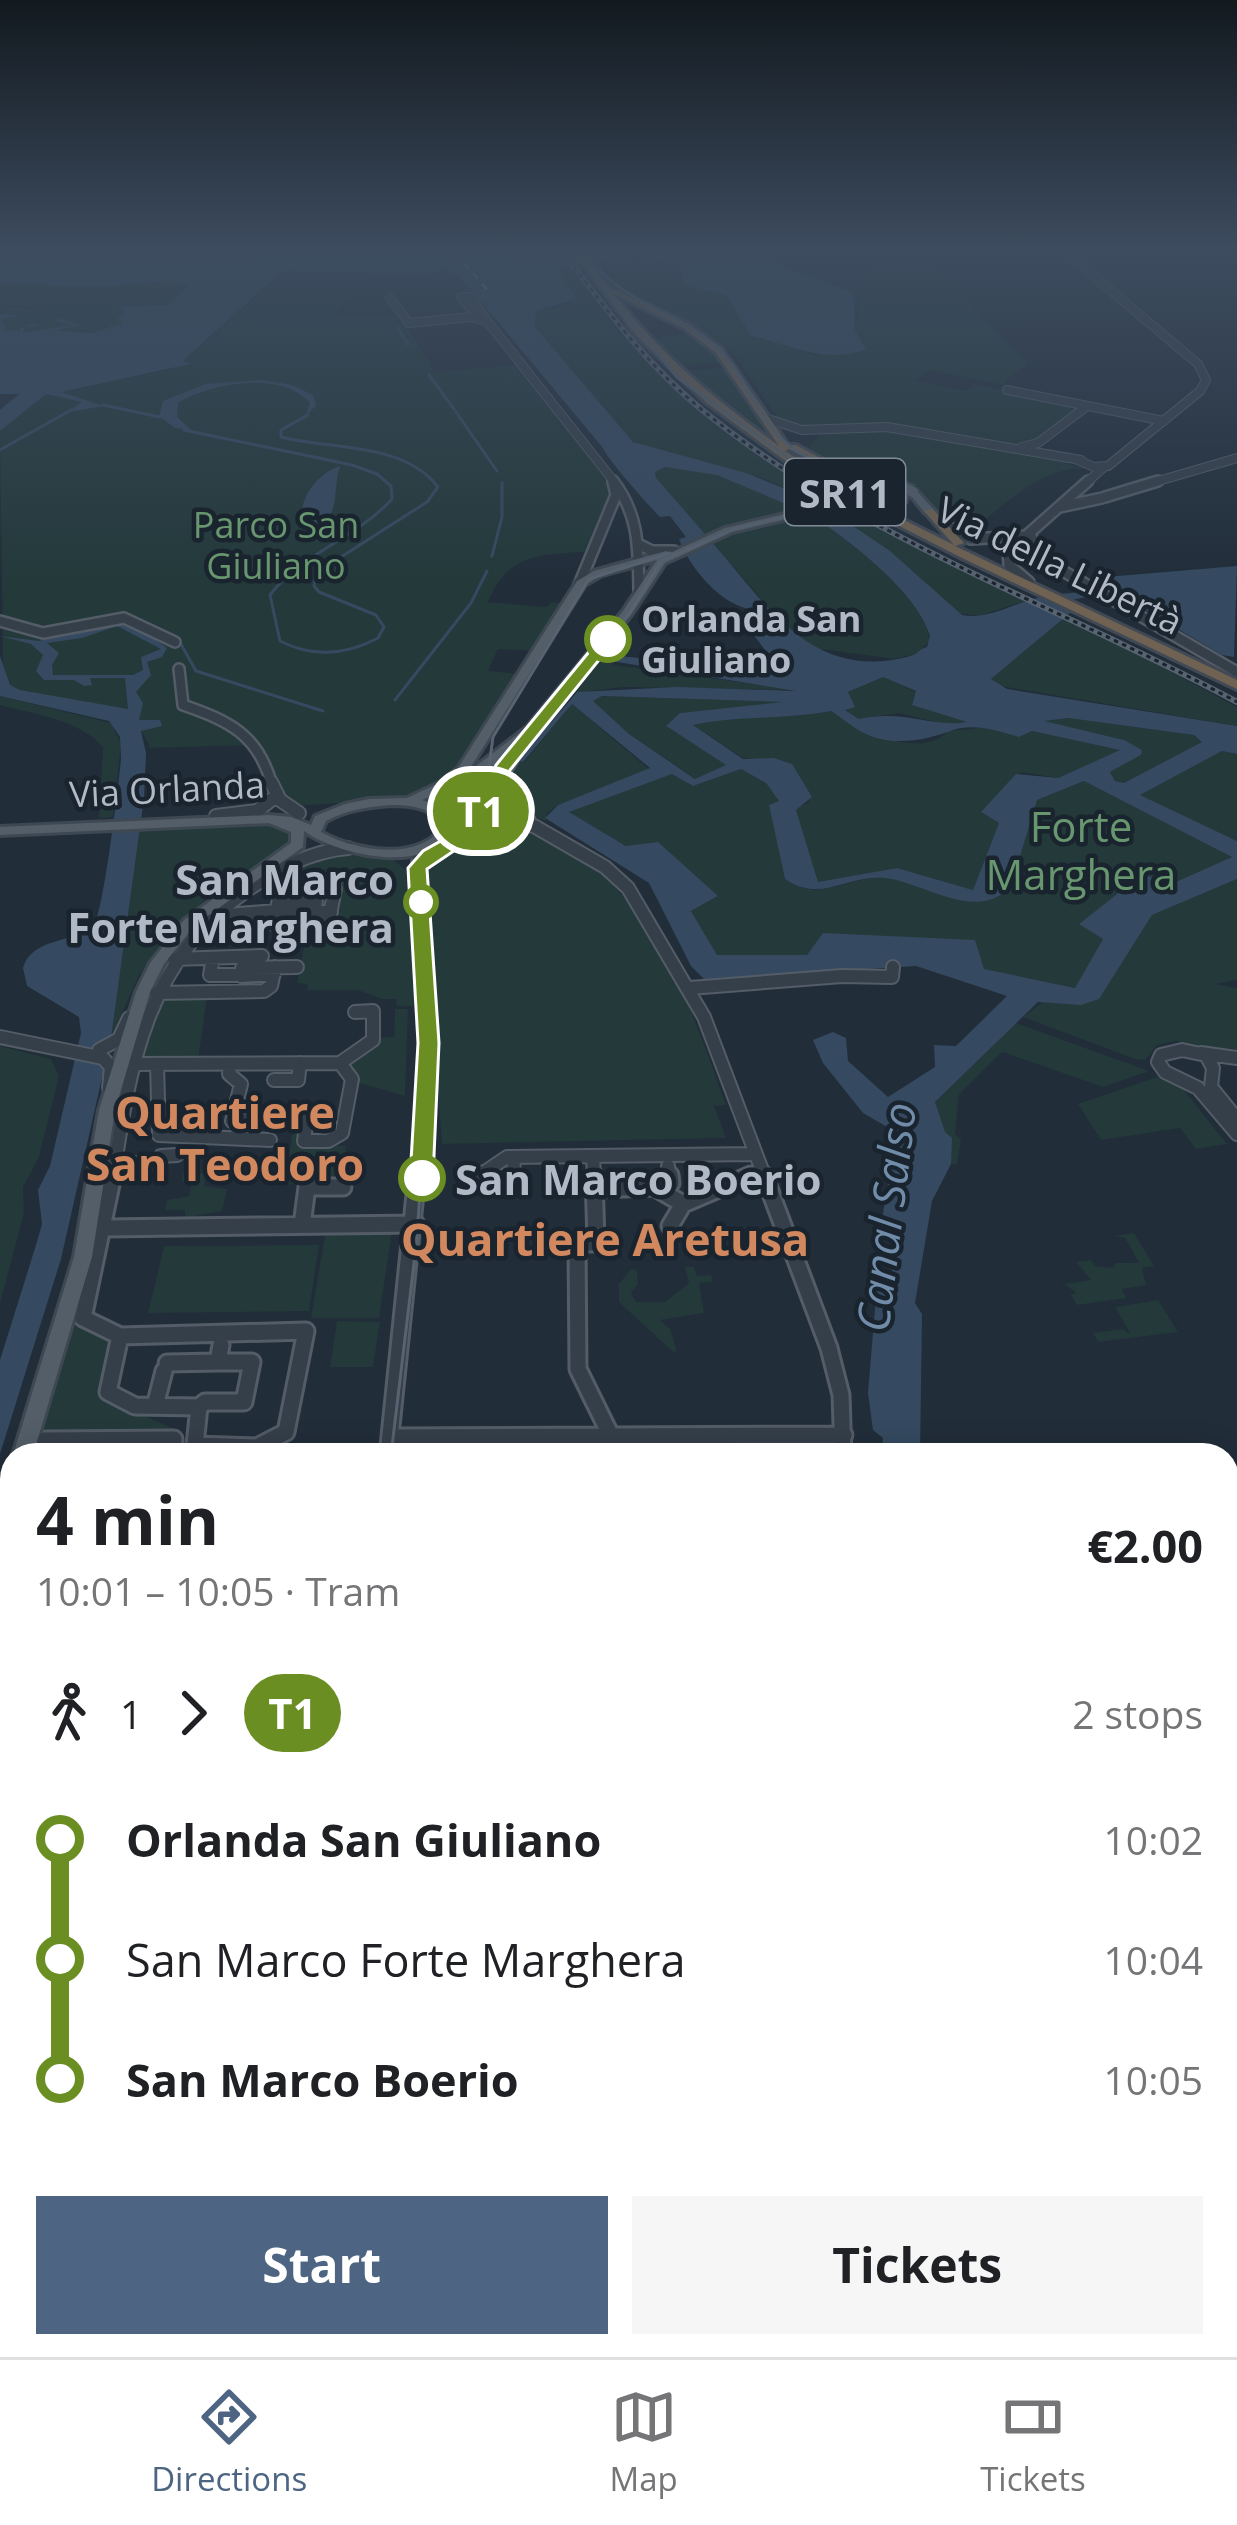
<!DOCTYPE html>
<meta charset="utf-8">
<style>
:root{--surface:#fff;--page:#f6f6f6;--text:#202124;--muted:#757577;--line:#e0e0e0;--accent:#4d6582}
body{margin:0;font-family:"Open Sans",sans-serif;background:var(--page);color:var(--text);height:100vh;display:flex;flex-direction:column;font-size:45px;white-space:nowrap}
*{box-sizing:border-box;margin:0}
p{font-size:39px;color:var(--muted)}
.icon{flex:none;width:66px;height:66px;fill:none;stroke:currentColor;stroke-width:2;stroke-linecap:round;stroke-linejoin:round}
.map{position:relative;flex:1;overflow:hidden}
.panel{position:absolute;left:0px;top:1443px;width:1239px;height:915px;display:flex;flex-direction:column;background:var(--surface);border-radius:36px 36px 0 0;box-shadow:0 6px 30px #0003}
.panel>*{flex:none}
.badge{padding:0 24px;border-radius:39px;font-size:42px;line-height:78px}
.map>.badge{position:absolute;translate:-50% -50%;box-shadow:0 0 0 6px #fff}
.legs{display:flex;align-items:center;gap:18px;height:132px;padding:0 36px;font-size:39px}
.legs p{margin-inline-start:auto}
.overview{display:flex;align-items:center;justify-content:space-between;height:204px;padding:0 36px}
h1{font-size:66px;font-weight:700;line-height:90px}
.primary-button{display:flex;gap:24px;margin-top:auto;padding:24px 36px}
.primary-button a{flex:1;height:138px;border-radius:0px;background:var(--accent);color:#fff;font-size:48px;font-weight:700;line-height:138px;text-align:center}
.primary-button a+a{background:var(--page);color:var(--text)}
ul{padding:0 36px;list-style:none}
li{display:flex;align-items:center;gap:42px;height:120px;font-size:45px}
li i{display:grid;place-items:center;width:18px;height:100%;margin:0 15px;background:currentColor}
li i::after{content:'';width:30px;height:30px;margin:-15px;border:9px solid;border-radius:50%;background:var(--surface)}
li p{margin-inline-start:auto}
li:first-child i{background:linear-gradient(#0000 50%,currentColor 0)}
li:last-child i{background:linear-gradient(currentColor 50%,#0000 0)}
.tabs{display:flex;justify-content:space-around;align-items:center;height:168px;border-top:3px solid var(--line);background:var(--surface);font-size:33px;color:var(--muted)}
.tabs a{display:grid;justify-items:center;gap:6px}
.tabs .current{color:var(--accent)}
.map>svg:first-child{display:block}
</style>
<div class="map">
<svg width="1237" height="2357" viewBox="0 0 1237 2357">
<rect width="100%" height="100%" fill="#212d39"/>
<!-- green -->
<path fill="#23393a" d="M0,252H349L176,283L191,285L168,304L116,307L125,312L119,326C94,335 74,332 52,329C36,327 22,334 4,330L0,307L55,310L0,304V283L145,284Z
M899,252L946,254L923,256L1029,364L1005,380L1008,386L929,370L915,380L965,391L976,384L1079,408L1036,442L1021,446L885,424L805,428L778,419L736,357L719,342L621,290L609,269L596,262L642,258L676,263L684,284L727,296L751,336L816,355L866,350L855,330L864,276Z
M569,267C648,377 714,429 829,500L820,503L759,477L646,448L628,438L535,327L536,311L568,305L575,296L558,273Z
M269,286L355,292L334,314L402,318L395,322L405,324L435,372L516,365L608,482L611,498L590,551C540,556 510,551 488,602L547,607L551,602L563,603L533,651L498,649L488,671L520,674L453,773L437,785L393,799L295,806C274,790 278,758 256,745L150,748C133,699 62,701 20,690L10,685L3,670L0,431L46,394L174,369Z
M684,334C718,343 757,407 767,438L683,371L723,368L721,363L677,366L654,342L661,336Z
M873,427L1039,455L1085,469C1043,465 1003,506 970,532L980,538L948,526L915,491L812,452L810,446L820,434Z
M665,467C710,462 762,491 802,510L706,535L655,478V472Z
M844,507L896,537L1031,599L979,616L957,613L914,572L829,508Z
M808,513C842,535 927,599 930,641L916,654L894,659L813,648L795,638L710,540Z
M1066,616L1237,707V726L994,685L990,680Z
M601,653L617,656L609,662L615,665L797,690L623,687L574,693Z
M882,676L916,692L912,704L970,723L947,725L899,713L859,719L844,709L852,703L847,693Z
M0,696L111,723L121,744L113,817L99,818L103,748C82,720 33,714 0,705Z
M602,696L793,702L680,713L667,727L728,766L696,779L629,734L592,701Z
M572,704L650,770L558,805L546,814V821L522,813L503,791L505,773L514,762H524Z
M831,711C861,729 917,761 949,731L987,727L1019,737L1032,731L1122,750L1058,778L1021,772L982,813L999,823L973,890L897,868L820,883L815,881L796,809L809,802C810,788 794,771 785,761L743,758L693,725C739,714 785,720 831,711Z
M1068,718L1194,735L1202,742L1125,783L1115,781L1110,772L1141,755L1124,740L1040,721Z
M1222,751L1237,754V841L1139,795Z
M741,769L766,783L780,802L770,806L785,879C817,902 842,880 877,878C908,875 950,893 981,901L1037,800L1084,781L1234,857L1178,881L1141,875L1080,923L1103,939L1076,988C957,963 838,955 717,955L691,911L717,897L567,812L672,773L693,786Z
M263,822L284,828L294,840L284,852L206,899L166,936L139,975L111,1038L138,828Z
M499,825C643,856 682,983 726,1105L714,1106L726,1138L442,1144L422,865L477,828Z
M337,849L391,858L411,874L421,1006H397L396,999H382L358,990H308L307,984L297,983L307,931H312L338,886L291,874L290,867Z
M1237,879V980L1215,984L1237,988V1052L1176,1041L1157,1045L1145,1060L1135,1059L1023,1017L1045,1000L1098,999L1152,915Z
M158,996H207L198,1062L137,1061Z
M395,1009H408L405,1096L359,1083L347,1067L348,1059L375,1038L394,1037Z
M1016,1023L1149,1071L1103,1087L1002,1052L959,1094L955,1134L961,1139L957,1165L951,1164L935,1102Z
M0,1046L51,1059L59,1076L39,1157L23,1187L24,1213L0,1304Z
M1157,1077L1183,1089L1227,1144L1196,1149L1180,1128L1101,1140L1078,1104Z
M294,1118H302L299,1142L346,1146L341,1183L286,1184Z
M206,1173L204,1186L227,1189L222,1211L185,1218V1210H165L167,1200L189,1196L192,1182L182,1181L183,1174Z
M326,1230L392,1231L379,1318H311Z
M1134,1233L1154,1266L1142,1268L1146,1285L1122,1289L1126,1298L1077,1305L1071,1295L1076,1293L1065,1284L1091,1280L1076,1262L1091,1260L1095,1266L1113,1268L1116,1263H1139L1125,1238L1114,1236Z
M319,1245L309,1311L148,1313L164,1246Z
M685,1267H694L697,1276L711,1275L713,1282L699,1283L704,1313L660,1320L670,1329L677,1351L673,1352L619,1302V1284L631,1269L637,1270L638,1284L631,1293L636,1302H665L689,1283Z
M1158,1300L1178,1332L1098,1342L1093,1333L1123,1329L1131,1335L1115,1307Z
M75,1319L117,1342L103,1397L181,1432V1446L187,1455H174L178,1441L40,1433Z
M337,1321L380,1322L373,1367H330Z"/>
<!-- water -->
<path fill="#354a60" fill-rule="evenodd" d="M0,252H898L797,254L762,259L854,293L855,330L866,349C827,365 790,345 751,336L726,295L685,285L678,264C643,252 593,258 559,271L576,299L536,311L535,327L633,442L746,473L816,501L890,551L962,615C988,620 1012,604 1037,598C1060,592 1082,594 1105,587L1101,583L1106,577L1237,566L1234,657L1222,655L1114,591L1072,600L1070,613L991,679L1007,689L1237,726V754L1222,751L1140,795L1237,841V879L1152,915L1099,999L1081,1005L1038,1002L935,1102L945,1132L952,1138L951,1164L932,1201L915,1303L922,1314L920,1455H872V1448H882L883,1438L873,1430L868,1393L878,1273H892L894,1230L882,1225C884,1192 895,1166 896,1132L863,1113L823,1063L813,1040L833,1032L846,1038L848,1061L888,1097L935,1067L934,1045L956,1046L1007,996L916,966L704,979L691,966L649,883L545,818L558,805L650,768L572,704L523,762L518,761L577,692L677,687L796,691L611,661L619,656L774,672L779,669L742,619L753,610C720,605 690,568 679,539L686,537L670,516L660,517C646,503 604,455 603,448L463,280L444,268L431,273L282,271L183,361L191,364L61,392L104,406L68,412L82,402L46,394L0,431V410L19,394H0V314L21,316L2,319L6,330L20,331V328L35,323L40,326L24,327L23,332L73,325L54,321L57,318L79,325L101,322L56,330L92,333L122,323L118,318L124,312L117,307L166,305L190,285L165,281L97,287L0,283ZM665,467L717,475L800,510L706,535L656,478L655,472ZM808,513C846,538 917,591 930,636L927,647C916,650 922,653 907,657C811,681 768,606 711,541ZM883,677L916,691L912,705L967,722C931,728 905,709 859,719L845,710L855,707L848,692ZM602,696L783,702L680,713L666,726L726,765L695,779L629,734L593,701ZM831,711C842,718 854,728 862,732C891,748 927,740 953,730C974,723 998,731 1019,737L1032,731L1120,750L1058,778L1016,774L981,812L999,823L973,890L897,868L818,882L796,810L812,797L792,764L774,758L743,759L693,725C739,715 785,720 831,711ZM1068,718L1194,735L1202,742L1124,783L1115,781L1110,772L1141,755L1142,750L1124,740L1044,721ZM741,769L766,783L779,801L769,805L785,879C820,904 848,874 885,878C923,882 978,924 1011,886L1037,800L1084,781L1232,857L1178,881L1141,875L1079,924L1103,939L1075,988L984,969L975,940L823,933L807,955H717L691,911L718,896L658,842L626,846L569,812L672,774L693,786Z
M262,380L292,385L313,395L316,406L306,415L310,403C281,370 211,383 178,403L177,417L191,430L175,428L159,416L163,401L206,384Z
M340,466C331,494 344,517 307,535C292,509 311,476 340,466Z
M117,621L135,625L167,648L162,657L147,662L151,675L136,692L143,703L139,720H160L162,726L141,731L146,753L144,798L111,1038L61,1259L0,1454V1360L36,1245L42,1224L38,1190L50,1166L81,1033L79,1017L27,986L23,968C32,937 72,944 93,926C103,917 119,782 121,759L120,737L109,721L0,696V656L10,685L20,690L128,709L125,678H90L92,685L84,686L74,680H44L36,671L43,655L31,644L0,636L39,641ZM117,626L161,649L141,657L143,670L133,675H53L52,665L59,653L47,643L82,638Z
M844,2346H1024L985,2357H844Z"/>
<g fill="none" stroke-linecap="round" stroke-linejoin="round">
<!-- stream -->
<path stroke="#354a60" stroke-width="3" d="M398,329L408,344
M429,375L454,409
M103,405L160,417
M456,412L497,471
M184,430L352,465L377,474L391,486L392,499C357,538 302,553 270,595L280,641C313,658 346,655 378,638L384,627L376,615L319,592L314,586L316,573L427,502L438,487C404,442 331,450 281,437V430L308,415
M0,450L71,410
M492,556L502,517V483
M130,616L170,634
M178,639L196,671L323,711
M395,700L471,603L487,571"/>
<!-- ferry -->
<path stroke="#708ca9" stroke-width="3" stroke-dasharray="8 6" stroke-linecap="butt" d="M454,252L486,288L483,296"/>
<defs>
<path id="minor-far4" d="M1065,252L1198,364L1206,380L1200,391L1108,466L1094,467L1075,459
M390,298L409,323L470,317L487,321L616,484
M478,317L461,297H470L487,321
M1007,390L1164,421
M768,419L802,430L887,427L1081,460
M1022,447L1038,443L1087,406
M1085,484L1103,468
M1148,484L1237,458"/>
<path id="minor-far3" d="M613,481C640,516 638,549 639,591
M1105,497L1158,481
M1060,507L1102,498
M942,523L971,539L1022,536
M1029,533L1044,560L1237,672
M638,544L652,551H674
M1029,582L1009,565L1008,552L1088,481
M578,587L616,495L613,482
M0,621L43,633L124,618L175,642
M179,669L183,705C229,721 258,734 272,785
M497,785L531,730"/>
<path id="minor-far2" d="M271,782L280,800L299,813
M498,782L505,803L529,821
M216,816L257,811L276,796
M447,816L534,826L605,867L628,888L704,1017L765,1178
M290,880L336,879
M282,884L274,924H291
M281,889H335L328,924H315
M279,900H316L314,912
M277,912H331
M226,915L277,911
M292,922H315L314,926H291Z
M224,926L275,921
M213,958L210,975H241
M174,959L262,956
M274,974L241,976L242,968L297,967
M690,988L842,976L892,977L893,967
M156,993L264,991L271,986L275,967
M0,1037L103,1058L111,1067L109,1088
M99,1050L119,1039L129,1018
M1201,1053L1237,1058
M340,1063L373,1040V1011L355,1012
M131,1064L340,1063
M157,1064L159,1135L270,1140
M230,1064L229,1074L241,1084L232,1121L307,1117L304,1141H328L342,1133L352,1079L340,1063
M274,1080H298L300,1063
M1237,1119L1211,1087L1213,1068L1206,1055L1182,1050L1161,1055L1158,1062L1165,1072L1198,1088L1237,1134
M593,1156L594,1178
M115,1164L160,1162L161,1156L177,1155
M668,1166L670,1178
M113,1178C129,1066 147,960 246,891C276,870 310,851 348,848
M417,1178L426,1089V993L415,878L419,858L434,843
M476,1178L507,1157L754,1154
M513,1178L514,1157
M744,1178L760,1171"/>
<path id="minor-far1" d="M113,1175L83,1318L120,1336
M594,1175L596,1242
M764,1175L829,1348L841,1395L843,1455
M474,1179L480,1175
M474,1179L513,1184V1175
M594,1189L654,1187L683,1204
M663,1192L671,1183L670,1175
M302,1225L307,1187H343
M670,1226L683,1204L751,1175
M105,1228L416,1224
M609,1243H577L578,1369L611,1436
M306,1331L286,1432L257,1447L195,1445L199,1407L135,1406L108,1392L120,1336Z
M167,1363L218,1362L221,1345
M155,1406L164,1371
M199,1407L205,1402H244L252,1362H218
M640,1436L648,1455
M390,1437L844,1435
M41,1455L45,1440L174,1439L171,1455
M388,1455L417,1175
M1227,1576L1237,1574
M0,1597L12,1594"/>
<path id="minor" d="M0,1713L12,1704
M0,1783L12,1782
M0,1892H12
M1227,1913L1237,1911
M0,1955L12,1953
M1227,2076L1237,2074
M0,2103L2,2055
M0,2311L12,2312
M280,2346L368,2357
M814,2346V2357
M230,2357L232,2346"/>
<path id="major" d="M821,461H827L892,484L884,486L821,465Z
M910,490H916L933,509V513H925L908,492Z
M835,502L838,503V507L732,532L665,563L631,615L536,732L455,795L451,816L458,824C456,827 450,837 447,840C415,872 336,854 304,831L303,847L194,926L164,964L150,992L115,1110L92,1257L33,1455H13L74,1257L99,1110L136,992L150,963L184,920L291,843V832L269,823L0,835V827L269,815L291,817L311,825L315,816L345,804L369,799L407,798L439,783L458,768L577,581L594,571L666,551L670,553L725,528ZM657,560L623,611L528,726L444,791L441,807L422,800L447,789L467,773L585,585L602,575ZM390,805C411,805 430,807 444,824C421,863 355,851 321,832L326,821C346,810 367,807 390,805Z
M12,1483V1522L7,1534L0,1537V1497L5,1485Z"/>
<path id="highway" d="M574,252H582L609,287L689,324L722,349L788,445H796L829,463L820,465L789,449L785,451L794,457L880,508L954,545L924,511L933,509L964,543L955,546L1237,680V689L962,558L872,512L787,462L707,403L636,335ZM614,294L683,328L716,353L779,446C717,401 660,355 614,294Z"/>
</defs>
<!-- minor-far4 casing -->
<use href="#minor-far4" stroke="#535c67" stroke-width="10"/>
<!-- minor-far3 casing -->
<use href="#minor-far3" stroke="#535c67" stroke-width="14"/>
<!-- minor-far2 casing -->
<use href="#minor-far2" stroke="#535c67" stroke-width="16"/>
<!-- minor-far1 casing -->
<use href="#minor-far1" stroke="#535c67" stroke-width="21"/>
<!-- minor casing -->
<use href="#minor" stroke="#535c67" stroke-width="26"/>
<!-- major casing -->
<use href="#major" stroke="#3e4852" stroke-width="6"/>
<!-- highway casing -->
<use href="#highway" stroke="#404954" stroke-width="6"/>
<!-- minor-far4 -->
<use href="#minor-far4" stroke="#353f49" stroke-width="8"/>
<!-- minor-far3 -->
<use href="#minor-far3" stroke="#353f49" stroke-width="9"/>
<!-- minor-far2 -->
<use href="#minor-far2" stroke="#353f49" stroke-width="12"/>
<!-- minor-far1 -->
<use href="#minor-far1" stroke="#353f49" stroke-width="15"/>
<!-- minor -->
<use href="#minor" stroke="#353f49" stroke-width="20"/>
<!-- major -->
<use href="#major" fill="#535e69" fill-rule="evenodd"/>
<!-- highway -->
<use href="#highway" fill="#6f6252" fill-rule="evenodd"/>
<!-- tram-far1 -->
<path stroke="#576370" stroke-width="3" d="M606,292L678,378L837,493V500L825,506
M486,789L493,737L589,579L670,553
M391,1455L416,1247L428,1089L419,865L473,828L502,769L631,611L661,561L734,529L833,505L890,504L903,497C880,469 826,470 795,450C758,425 749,377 717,348C671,307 625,307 584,252"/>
<!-- tram -->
<path stroke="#576370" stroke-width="4.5" d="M235,2357L237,2346"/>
<defs>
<path id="rail" d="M563,252C605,308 646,364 701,409C859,538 1060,606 1237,702"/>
</defs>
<!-- rail casing -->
<use href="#rail" stroke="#576370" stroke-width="6"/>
<!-- rail -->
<use href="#rail" stroke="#1a242e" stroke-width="3" stroke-dasharray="4.5" stroke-linecap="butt"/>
<defs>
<path id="major-bridge-far1" d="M863,484L879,480L899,484"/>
<path id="major-bridge" d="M890,481L913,492
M830,505L873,481
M848,505H887L902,499L903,493"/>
<path id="highway-bridge" d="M822,483L838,500
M849,505L883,517"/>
</defs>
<!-- major-bridge-far1 casing -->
<use href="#major-bridge-far1" stroke="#3e4852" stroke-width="12" stroke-linecap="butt"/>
<!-- major-bridge casing -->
<use href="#major-bridge" stroke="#3e4852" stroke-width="15" stroke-linecap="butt"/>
<!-- highway-bridge casing -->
<use href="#highway-bridge" stroke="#404954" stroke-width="16" stroke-linecap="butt"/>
<!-- major-bridge-far1 -->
<use href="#major-bridge-far1" stroke="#535e69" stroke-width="9"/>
<!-- major-bridge -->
<use href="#major-bridge" stroke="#535e69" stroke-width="10"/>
<!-- highway-bridge -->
<use href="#highway-bridge" stroke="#6f6252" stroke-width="12"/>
</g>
<!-- sky -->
<linearGradient id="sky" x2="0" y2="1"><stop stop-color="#12191f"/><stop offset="0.43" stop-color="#3d4c5f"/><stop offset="1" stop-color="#3d4c5f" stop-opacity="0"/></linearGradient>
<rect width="1237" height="582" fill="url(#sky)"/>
<!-- line-1 -->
<path fill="#6b8e23" stroke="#fff" stroke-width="3" d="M602,636L616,639L510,770L476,836L427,869L439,1043L433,1178L430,1183H413L410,1178L418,1043L408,868L423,851L462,829L496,765Z"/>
<!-- markers -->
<g fill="#fff" stroke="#6b8e23" stroke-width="6">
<circle cx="608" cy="639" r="21"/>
<circle cx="421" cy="902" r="15"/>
<circle cx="422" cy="1178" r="21"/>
</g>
<g text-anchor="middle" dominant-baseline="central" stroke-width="9" stroke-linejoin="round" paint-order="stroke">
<!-- far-park labels -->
<g font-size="36" fill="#67966f" stroke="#1a242e">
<text x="276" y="524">Parco San<tspan x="276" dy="41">Giuliano</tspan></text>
</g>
<!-- far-street labels -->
<g font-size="36" fill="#b0b9c5" stroke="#1a242e">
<text transform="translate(1060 565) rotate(26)">Via della Libertà</text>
<text transform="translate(167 789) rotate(-3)">Via Orlanda</text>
</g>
<!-- far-stop labels -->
<g font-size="36" font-weight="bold" fill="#b0b9c5" stroke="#1a242e" text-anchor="start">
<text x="641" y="618">Orlanda San<tspan x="641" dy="41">Giuliano</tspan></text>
</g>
<!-- shield labels -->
<rect fill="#1a242e" stroke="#838c98" stroke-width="3" x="785" y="459" width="120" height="66" rx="9"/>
<g font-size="39" font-weight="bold" fill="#b0b9c5">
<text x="845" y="492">SR11</text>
</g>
<!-- park labels -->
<g font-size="42" fill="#67966f" stroke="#1a242e">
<text x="1081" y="825">Forte<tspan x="1081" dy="48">Marghera</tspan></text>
</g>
<!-- stop labels -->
<g font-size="42" font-weight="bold" fill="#b0b9c5" stroke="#1a242e" text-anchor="end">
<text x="394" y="878">San Marco<tspan x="394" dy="48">Forte Marghera</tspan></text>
<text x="455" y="1178" text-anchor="start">San Marco Boerio</text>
</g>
<!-- neighbourhood labels -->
<g font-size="45" font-weight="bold" fill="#d2885e" stroke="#1a242e">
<text x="225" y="1111">Quartiere<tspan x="225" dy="52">San Teodoro</tspan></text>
<text x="605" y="1238">Quartiere Aretusa</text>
</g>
<!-- water labels -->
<g font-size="45" font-style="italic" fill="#708ca9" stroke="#1a242e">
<text transform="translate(885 1217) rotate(-83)">Canal Salso</text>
</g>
</g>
</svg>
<b class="badge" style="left:481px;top:811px;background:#6b8e23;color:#fff">T1</b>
<section class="panel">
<div class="overview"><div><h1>4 min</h1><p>10:01 – 10:05 · Tram</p></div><b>€2.00</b></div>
<div class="legs"><svg class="icon" aria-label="walk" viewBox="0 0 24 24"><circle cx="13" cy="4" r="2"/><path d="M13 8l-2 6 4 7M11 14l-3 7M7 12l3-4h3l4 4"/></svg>1<svg class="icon" aria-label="forward" viewBox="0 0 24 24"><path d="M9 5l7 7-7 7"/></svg><b class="badge" style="background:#6b8e23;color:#fff">T1</b><p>2 stops</p></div>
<ul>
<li><i style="color:#6b8e23"></i><b>Orlanda San Giuliano</b><p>10:02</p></li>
<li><i style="color:#6b8e23"></i><span>San Marco Forte Marghera</span><p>10:04</p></li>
<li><i style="color:#6b8e23"></i><b>San Marco Boerio</b><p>10:05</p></li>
</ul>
<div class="primary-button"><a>Start</a><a>Tickets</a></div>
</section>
</div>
<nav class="tabs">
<a class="current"><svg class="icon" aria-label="directions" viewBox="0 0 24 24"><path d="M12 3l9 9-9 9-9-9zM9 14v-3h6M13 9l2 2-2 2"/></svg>Directions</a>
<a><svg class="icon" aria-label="map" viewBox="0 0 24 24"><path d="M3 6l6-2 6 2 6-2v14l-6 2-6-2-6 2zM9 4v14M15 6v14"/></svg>Map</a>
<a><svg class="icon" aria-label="tickets" viewBox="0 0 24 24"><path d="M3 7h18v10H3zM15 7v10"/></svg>Tickets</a>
</nav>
